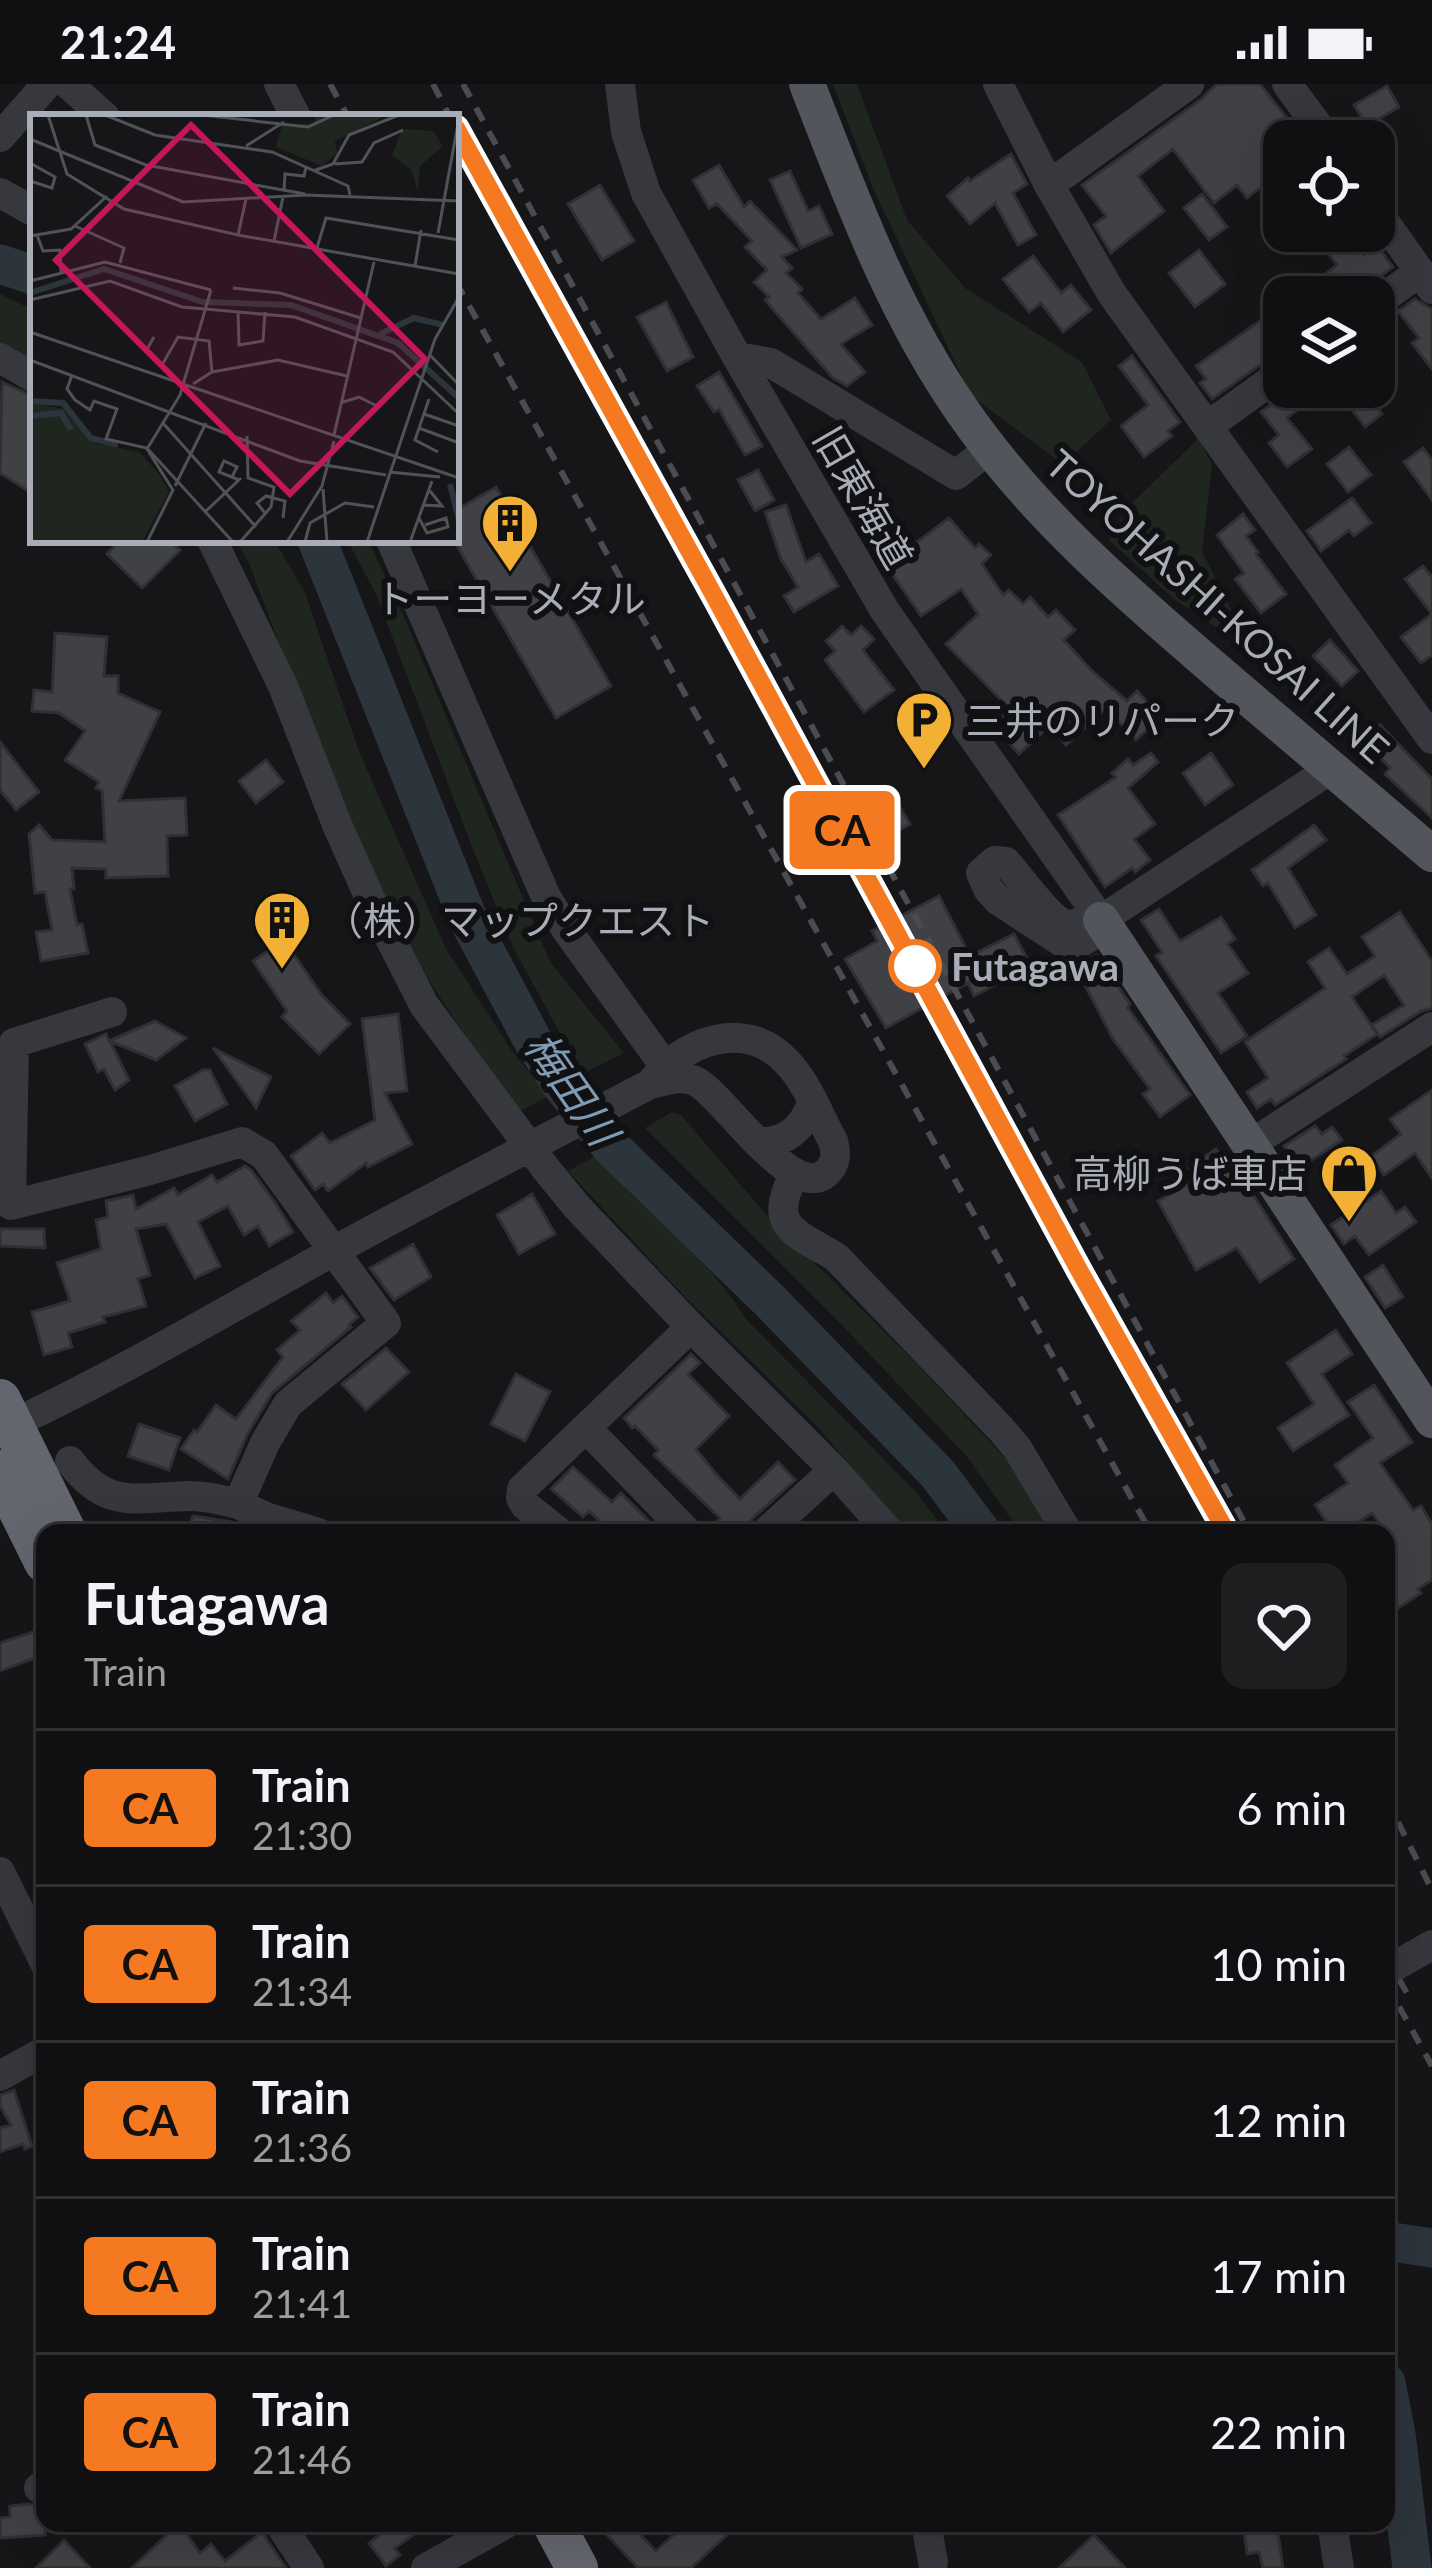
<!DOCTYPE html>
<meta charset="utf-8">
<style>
:root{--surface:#101012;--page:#1e1e20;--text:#f1f3f6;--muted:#9c9d9f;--line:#303032}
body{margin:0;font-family:Lato,"Noto Sans JP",sans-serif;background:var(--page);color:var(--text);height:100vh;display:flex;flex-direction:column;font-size:45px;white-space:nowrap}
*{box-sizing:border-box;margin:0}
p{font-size:39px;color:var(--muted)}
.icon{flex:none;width:66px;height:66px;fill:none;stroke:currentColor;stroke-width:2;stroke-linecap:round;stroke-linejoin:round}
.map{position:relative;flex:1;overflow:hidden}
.sheet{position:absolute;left:36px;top:1440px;width:1359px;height:1008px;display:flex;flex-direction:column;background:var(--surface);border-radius:24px;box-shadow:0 12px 48px #0002,0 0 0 3px var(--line)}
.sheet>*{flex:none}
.badge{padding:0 24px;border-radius:9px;font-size:42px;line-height:78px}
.buttons{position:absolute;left:1263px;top:36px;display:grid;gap:24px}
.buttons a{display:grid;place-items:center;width:132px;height:132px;border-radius:24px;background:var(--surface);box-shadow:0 12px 48px #0002,0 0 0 3px var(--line);font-size:60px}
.map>.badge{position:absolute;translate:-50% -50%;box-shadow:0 0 0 6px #fff}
.round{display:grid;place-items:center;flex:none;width:126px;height:126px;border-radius:24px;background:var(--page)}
.summary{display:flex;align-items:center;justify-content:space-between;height:204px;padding:0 48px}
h1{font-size:57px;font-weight:700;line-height:90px}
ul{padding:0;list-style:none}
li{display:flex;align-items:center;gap:36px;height:156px;padding:0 48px;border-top:3px solid var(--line)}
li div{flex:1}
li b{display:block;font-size:45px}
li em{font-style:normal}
li .badge{min-width:132px;font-weight:700;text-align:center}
.status{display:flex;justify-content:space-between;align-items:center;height:84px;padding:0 60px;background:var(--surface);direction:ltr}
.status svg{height:33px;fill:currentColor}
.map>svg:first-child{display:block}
</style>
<div class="status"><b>21:24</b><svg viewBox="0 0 49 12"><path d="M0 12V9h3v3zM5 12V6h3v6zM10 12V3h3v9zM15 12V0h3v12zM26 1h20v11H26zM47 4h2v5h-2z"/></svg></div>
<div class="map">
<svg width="1432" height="2484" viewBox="0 0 1432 2484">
<rect width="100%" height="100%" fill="#161618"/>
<!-- green -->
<path fill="#1e261f" d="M833,0H857L907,136L965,204L1082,278L1111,336L1063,380L971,312L873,104Z
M0,210L33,226V282L0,264Z
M1199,354L1212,381L1202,468L1243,549L1233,554L1174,515L1109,456L1130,421Z
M235,456H274L305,508L358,665L446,865L512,967L548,1012L519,1028C474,963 425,898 391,827C338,716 292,595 249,479Z
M347,456H368L405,535L550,878L624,969L582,990L512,861L472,763L376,510Z
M672,1028L681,1031L769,1134L914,1277L1007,1376L1053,1449H1021L968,1374L840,1239L645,1044Z
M596,1072C642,1129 707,1170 745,1234L916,1408L947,1449H908L817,1342L683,1211L568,1087Z"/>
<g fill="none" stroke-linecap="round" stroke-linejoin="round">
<!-- river -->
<path stroke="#2c353c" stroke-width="39" d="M0,180L33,191
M317,456L468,835L532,955L560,999L611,1063L769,1216L938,1390L982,1449
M1386,2157L1432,2164
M1386,2299L1396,2350L1412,2484"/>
</g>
<!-- building -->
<path fill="#404145" stroke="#303034" stroke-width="3" d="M1217,0H1260L1305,57H1284V86L1247,114L1237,101L1214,119L1173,65L1138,92L1164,127L1111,169L1094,141L1106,132L1082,101L1200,16Z
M1387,2L1399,23L1367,42L1354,21Z
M1011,70L1027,100L1013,109L1036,151L1018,161L995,119L970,140L947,112L968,94L970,97Z
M719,81L744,123L750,117L797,166L782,173L792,184L786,189L802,205L798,209L821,235L855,214L872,241L841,260L865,288L847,302L833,294L765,216L769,213L754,198L767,186L745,163L752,157L717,120L709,124L693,96Z
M790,87L808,127L819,122L832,150L801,164L770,96Z
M600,101L634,157L602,176L568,120Z
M1202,110L1227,143L1209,156L1184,124Z
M1311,147H1345L1364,171L1377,161L1393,183L1363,205L1356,213H1295L1337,181Z
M1199,166L1225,200L1195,223L1169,189Z
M1033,172L1061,209L1071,201L1091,226L1063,248L1041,219L1029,228L1003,195Z
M1415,215L1432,225V285L1412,259L1419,254L1398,227Z
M666,218L693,273L667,287L637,233Z
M1284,220V264L1212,315L1200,299L1206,295L1196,282Z
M1132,272L1180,338L1168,347L1172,352L1144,373L1121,342L1148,321L1119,282Z
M719,288L762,362L745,371L719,325L714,328L697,302Z
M2,298L33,312V410L0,389Z
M1349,303H1362L1382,330L1365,343L1340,310Z
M1285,310L1297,326L1287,334L1312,365L1287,383L1269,359L1279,351L1261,328Z
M1349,363L1371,391L1348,408L1327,380Z
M1423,364L1432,376V416L1404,378Z
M838,369L857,403L840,411L821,378Z
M758,386L774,416L755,427L738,396Z
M496,403L611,602L556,634L456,460V426Z
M1352,414L1371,439L1354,452L1349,446L1321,467L1307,447Z
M786,421L806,478L819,470L838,502L794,528L784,512L798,503L781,475L765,428Z
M1243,430L1255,446L1246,452L1258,468L1256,470L1286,510L1261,529L1235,495L1244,489L1217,451Z
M949,434L975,464L979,460L991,471L982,480L1003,511L1009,506L1023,520L1030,513L1048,533L1056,526L1075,546L1064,556L1092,587L1127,617L1137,607L1161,633L1136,656L1106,624L1066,661L1049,642L1019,670L990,637L1007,622L946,560L978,530L961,505L921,532L886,481Z
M120,456H169L180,466L142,504L107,470Z
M1423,482L1432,493V571L1421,579L1401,553L1432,530L1405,495Z
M842,542L851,551L861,542L874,555L863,566L894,606L864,628L825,576L835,567L826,557Z
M55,549L107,553L104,592H118V609L160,628L119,717L185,714L187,751L167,752L168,792L106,794V785L72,784L74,805H70L77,841L82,840L88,869L41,877L36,848L52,846L45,808L35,809L29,750L39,741L52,756L105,758L102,707L96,704L99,698L65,676L85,647L59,629L32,627L34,606L52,608Z
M1330,556L1358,587L1342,602L1313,572Z
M1380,641L1432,695V734L1385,690L1390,684L1364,656Z
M0,658L39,708L16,726L0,706Z
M1151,669L1158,678L1128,704L1155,740L1134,755L1150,776L1135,788L1132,784L1105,803L1058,731L1116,693L1112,689L1128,675L1133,681Z
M1211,669L1233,701L1205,721L1183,689Z
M266,676L283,698L256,719L239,697Z
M889,705L910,740L891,751L871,716Z
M1314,741L1326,756L1288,784L1316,831L1295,844L1268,799L1263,802L1252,786Z
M939,812L970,872L1014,850L1031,882L974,912L968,899L886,944L845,875L877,857L872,847Z
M1159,825L1180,857L1221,833L1235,855L1228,860L1248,889L1218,909L1247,952L1221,969L1156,872L1162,868L1141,836Z
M1400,828L1432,877V924L1421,927L1380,953L1372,941L1404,921L1384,891L1352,913L1377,950L1344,972L1346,975L1275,1021L1271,1015L1257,1024L1247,1008L1268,994L1245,958L1325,904L1308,878L1329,864L1347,890L1375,872L1362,853Z
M284,856L321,910L350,940L319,970L282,933L287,927L253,877Z
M1097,871L1130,920L1128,924L1190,1011L1160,1033L1143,1010L1150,1005L1113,955L1074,880Z
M398,930L407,1007L385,1009L412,1060L368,1083L366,1079L328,1107L323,1100L315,1106L291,1072L322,1049L330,1059L375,1036L362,935Z
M155,937L186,954L156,976L110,957L129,996L115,1006L104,985L98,988L85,960L106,950L109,957Z
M213,964L271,993L256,1024Z
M203,986H210L227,1020L195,1037L175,1002Z
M1432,1006V1094L1415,1069L1384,1091L1371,1072L1401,1050L1390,1035Z
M1315,1042L1322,1050L1332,1043L1342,1056L1298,1085L1284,1062Z
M1216,1065L1241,1101L1245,1098L1294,1175L1260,1198L1237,1164L1196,1186L1158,1117L1190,1099L1183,1088Z
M245,1082L251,1086L276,1120L293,1148L269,1162L258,1142L244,1151L228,1122L198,1138L220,1182L195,1194L166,1140L136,1145L150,1191L138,1195L146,1222L103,1233L105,1238L68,1249L72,1263L44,1271L32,1228L70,1217L57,1179L101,1165L96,1136L108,1133L106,1117L133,1111L136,1125L174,1104L178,1111L212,1091L217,1098Z
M1381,1107L1396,1129L1405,1123L1416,1138L1369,1171L1355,1152L1344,1160L1331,1141Z
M532,1110L555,1150L519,1170L497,1131Z
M0,1145H44L45,1164L0,1162Z
M413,1160L431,1193L394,1216L370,1184Z
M1383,1181L1403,1213L1385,1224L1365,1193Z
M326,1209L333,1219L342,1212L358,1233L349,1241L351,1243L272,1309L248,1349L228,1395L181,1365L194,1346L197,1348L216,1321L236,1335L283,1273L277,1266L300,1246L291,1237Z
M1336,1246L1352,1270L1322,1290L1349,1331L1293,1367L1278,1344L1314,1320L1287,1279Z
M386,1264L409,1288L366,1326L342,1300Z
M691,1270L700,1279L688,1290L729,1332L696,1365L715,1389L740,1415L778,1378L795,1396L752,1435L746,1449H707L720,1434L654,1371L658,1366L635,1342L632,1344L624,1334Z
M516,1290L550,1308L525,1357L491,1340Z
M1374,1301L1412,1358L1380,1379L1413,1426L1421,1422L1432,1440V1496L1418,1505L1421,1509L1386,1532V1449L1372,1429L1342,1449H1334L1315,1421L1348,1399L1335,1381L1373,1354L1348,1318Z
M139,1340L180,1354L169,1386L128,1372Z
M573,1383L612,1418L621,1409L661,1449H612L589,1427L583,1433L551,1405Z
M193,1432L231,1438L254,1449H186Z
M45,1544V1564L34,1570L35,1574L0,1587V1559Z
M14,2006L32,2062L25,2065L23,2060L0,2068V2044L11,2041L0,2022V2011Z
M28,2420L45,2423V2451L0,2454V2434L10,2433V2422Z
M179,2439L200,2469L211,2460L225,2477L262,2448L286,2484H132Z
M395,2439H430L395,2464L400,2471L386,2482L369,2459Z
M596,2439H629L656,2467L686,2439H740L691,2484H638Z
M1277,2442L1283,2484H1263L1259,2468L1247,2470L1244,2446Z
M1094,2451L1125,2484H1059Z
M64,2456L90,2484H36Z"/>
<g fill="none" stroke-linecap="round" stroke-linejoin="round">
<!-- minor -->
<path stroke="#37383d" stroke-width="30" d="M68,0L105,33
M279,0L296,33
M620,0L626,48L646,109L737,273L885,527L1101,836L1331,685
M998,0L1049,101L1112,210L1432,655
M1287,0L1329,57
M0,53L47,0
M1049,101L1189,0
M0,109L33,127
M1374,123L1432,205
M1374,221L1418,189
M737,273L771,279L956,391L989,365
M0,274L33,293
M1208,342L1284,287
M212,456L283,602L338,743L373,821L424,921L546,1085L577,1123L691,1243L834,1386L890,1449
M391,456L546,813L566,845L664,981
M1096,829C1088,833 1079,841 1069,841C1052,840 1019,792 1006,778L995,777L981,789L988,805L999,817L1065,860H1078L1106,843
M758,1058C786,1060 803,1044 812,1019
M1251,1060L1432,943
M794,1091C766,1143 796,1149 836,1173L1000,1344L1017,1364L1068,1449
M586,1344L688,1449
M0,1346C114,1293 222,1229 332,1168C437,1110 544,1056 650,1000C665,997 683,990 697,998C725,1013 798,1127 830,1085C837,1076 836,1067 833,1057C819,1032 807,998 786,977C744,933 681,958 650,1000
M70,1377C107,1427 136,1413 190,1412C207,1412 222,1416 238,1420L265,1359L288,1320L386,1239L264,1071L242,1058L147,1087L11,1121L14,959L112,928
M238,1420L266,1433L319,1449
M560,1449L525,1421L521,1414L522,1405L691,1243
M765,1449L834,1386
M0,1788L45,1879
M1386,1887L1432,1861
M0,1992L45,1967
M39,2404H45
M279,2439L309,2484
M926,2439L933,2478
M1332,2439L1339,2484
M426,2484L507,2439"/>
<!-- major -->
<path stroke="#53555c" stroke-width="36" d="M807,0C852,115 892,226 963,328C1032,428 1125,508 1217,587C1289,648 1360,709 1432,770
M1101,836L1432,1336"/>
<!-- highway -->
<path stroke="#63666e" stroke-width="42" d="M0,1316L66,1449
M0,1387L45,1478
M553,2439L577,2484"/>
<!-- rail -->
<path stroke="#4a4c52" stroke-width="6" stroke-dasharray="15 12" stroke-linecap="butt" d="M330,0L348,33
M433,0L450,33
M463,0L1250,1449
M456,44L694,476L1079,1186L1227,1449
M456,198L1151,1449
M1386,1714L1432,1806
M1386,1872L1409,1913
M1386,1899L1432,1982"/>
</g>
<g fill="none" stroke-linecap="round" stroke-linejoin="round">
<defs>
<path id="line" d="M456,44L717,517L1079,1186L1227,1449"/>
</defs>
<!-- line casing -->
<use href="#line" stroke="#fff" stroke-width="27"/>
<!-- line -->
<use href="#line" stroke="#f47921" stroke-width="18"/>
</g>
<!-- icons -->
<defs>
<symbol id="building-pin" viewBox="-11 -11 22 30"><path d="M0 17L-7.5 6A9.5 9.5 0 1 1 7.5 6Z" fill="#f2b134" stroke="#111113"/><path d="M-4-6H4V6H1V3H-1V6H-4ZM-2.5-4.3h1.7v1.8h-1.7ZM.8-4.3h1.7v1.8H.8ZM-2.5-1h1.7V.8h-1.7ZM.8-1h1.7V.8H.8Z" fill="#111"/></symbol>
<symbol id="parking-pin" viewBox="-11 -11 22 30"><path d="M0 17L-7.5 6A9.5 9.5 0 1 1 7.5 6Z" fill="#f2b134" stroke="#111113"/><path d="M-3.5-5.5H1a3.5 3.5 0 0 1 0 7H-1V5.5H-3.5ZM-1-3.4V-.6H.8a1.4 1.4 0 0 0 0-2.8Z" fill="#111"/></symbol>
<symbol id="shop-pin" viewBox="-11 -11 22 30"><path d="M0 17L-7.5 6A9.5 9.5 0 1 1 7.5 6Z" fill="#f2b134" stroke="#111113"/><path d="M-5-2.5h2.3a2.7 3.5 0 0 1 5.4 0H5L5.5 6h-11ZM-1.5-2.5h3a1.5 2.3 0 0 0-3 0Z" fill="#111"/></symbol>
</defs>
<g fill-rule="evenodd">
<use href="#building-pin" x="477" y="406" width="66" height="90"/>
<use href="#parking-pin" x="891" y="603" width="66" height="90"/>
<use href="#building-pin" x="249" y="803" width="66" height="90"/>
<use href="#shop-pin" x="1316" y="1056" width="66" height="90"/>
</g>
<!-- markers -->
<circle fill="#fff" stroke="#f47921" stroke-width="6" cx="915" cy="882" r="24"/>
<g text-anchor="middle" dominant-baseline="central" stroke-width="12" stroke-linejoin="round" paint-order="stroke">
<!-- street labels -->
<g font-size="39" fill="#a8adb8" stroke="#111113">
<text transform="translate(864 413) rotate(60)">旧東海道</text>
<text transform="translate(1218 522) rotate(42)">TOYOHASHI-KOSAI LINE</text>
</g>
<!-- poi labels -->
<g font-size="39" fill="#a8adb8" stroke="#111113" text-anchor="start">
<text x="510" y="514" text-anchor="middle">トーヨーメタル</text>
<text x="966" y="636">三井のリパーク</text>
<text x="324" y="836">（株）マップクエスト</text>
<text x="1307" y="1089" text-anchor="end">高柳うば車店</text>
</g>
<!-- stop labels -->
<g font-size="39" font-weight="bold" fill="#a8adb8" stroke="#111113" text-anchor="start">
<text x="951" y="882">Futagawa</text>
</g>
<!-- water labels -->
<g font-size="42" font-style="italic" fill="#7f9bb3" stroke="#111113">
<text transform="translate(572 1004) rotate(55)">梅田川</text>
</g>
</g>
<!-- overview -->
<g transform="translate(30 30)">
<rect width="429" height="429" fill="#161618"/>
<path d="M286,1H357L305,27L307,39L292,52L246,33L252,11L284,9ZM372,15L403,17L413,32L390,52L388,77L381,56L362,41ZM0,289L35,295L64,329L109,338L130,361L139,378L112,428H0Z" fill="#1e261f"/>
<path fill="none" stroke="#2c353c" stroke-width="6" d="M0,179L74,155L173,188L261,191L368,229L429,284M350,220L384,204L413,211M0,287L33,289L61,324L88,331M0,302L31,299L41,316M420,370L429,406"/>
<path fill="none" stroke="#505258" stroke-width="3" d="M18,1L37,60L94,95L208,121L216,85M56,1L65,31L116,51L275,80M75,1L125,21L242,38L318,72L320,81M172,1L278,13L304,1M0,25L153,88L276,81L429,87M216,32L254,8M0,49L25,63L22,74L0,67M305,50L332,48L344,29L373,16M283,57L303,50L319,21L369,1M254,76L255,60L274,62L276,53M45,112L94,134L90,149M408,119L429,4M7,121L13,137L30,136L31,158M208,121L429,160M0,122L41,115L77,82M244,127L253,83M286,137L296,104L429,126M385,152L391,116M0,167L75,148L181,176M203,174L250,179L331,204M0,186L80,167L152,193L265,203L363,238L429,300M208,198L209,231L233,227L235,198M0,218L429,364M124,223L117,235L132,251L148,223L179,227L182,258L163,270M400,241L429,271M0,246L270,347L356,361M182,258L248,246L317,262M42,261L37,275L45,286L60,296L64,287L87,295L76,325L117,334L203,428M399,285L385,326L408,338M310,289L329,283L347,292M394,300L429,312M132,308L226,413M389,314L429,329M304,321L344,148M359,358L410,363M202,363L207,353L194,347L189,358L209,366M145,372L176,309M293,375L297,428M394,391L412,392L400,377M176,397L211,364M235,399L227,389L236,382L255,387L253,404M389,404L397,419L418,413L416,404L395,411M117,428L143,376L117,335L150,281L181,176M210,428L241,393L244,373L218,364L217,322M257,428L292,372L304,327M275,428L280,409L315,389L344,393M337,428L405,225L429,183M380,428L402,367"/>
<path fill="#c2185b" fill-opacity="0.15" stroke="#c2185b" stroke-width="6" d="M161,11L395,245L260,380L26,146Z"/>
<rect width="429" height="429" fill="none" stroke="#a8adb8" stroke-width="6"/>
</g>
</svg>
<div class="buttons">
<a><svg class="icon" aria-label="locate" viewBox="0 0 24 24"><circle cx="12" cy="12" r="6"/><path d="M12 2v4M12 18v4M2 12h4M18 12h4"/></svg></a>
<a><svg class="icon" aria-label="layers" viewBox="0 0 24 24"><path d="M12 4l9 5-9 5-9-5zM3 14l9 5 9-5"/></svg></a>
</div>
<b class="badge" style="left:842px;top:746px;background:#f47921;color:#111">CA</b>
<section class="sheet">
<div class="summary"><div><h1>Futagawa</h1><p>Train</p></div><a class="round"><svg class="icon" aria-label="heart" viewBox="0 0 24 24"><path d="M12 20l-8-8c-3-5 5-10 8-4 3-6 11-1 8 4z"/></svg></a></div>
<ul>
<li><span class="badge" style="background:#f47921;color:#111">CA</span><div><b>Train</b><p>21:30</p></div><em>6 min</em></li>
<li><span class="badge" style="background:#f47921;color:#111">CA</span><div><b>Train</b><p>21:34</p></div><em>10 min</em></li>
<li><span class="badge" style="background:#f47921;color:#111">CA</span><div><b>Train</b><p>21:36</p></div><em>12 min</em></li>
<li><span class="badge" style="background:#f47921;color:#111">CA</span><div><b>Train</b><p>21:41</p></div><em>17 min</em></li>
<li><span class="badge" style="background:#f47921;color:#111">CA</span><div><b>Train</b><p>21:46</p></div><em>22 min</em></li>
</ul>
</section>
</div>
